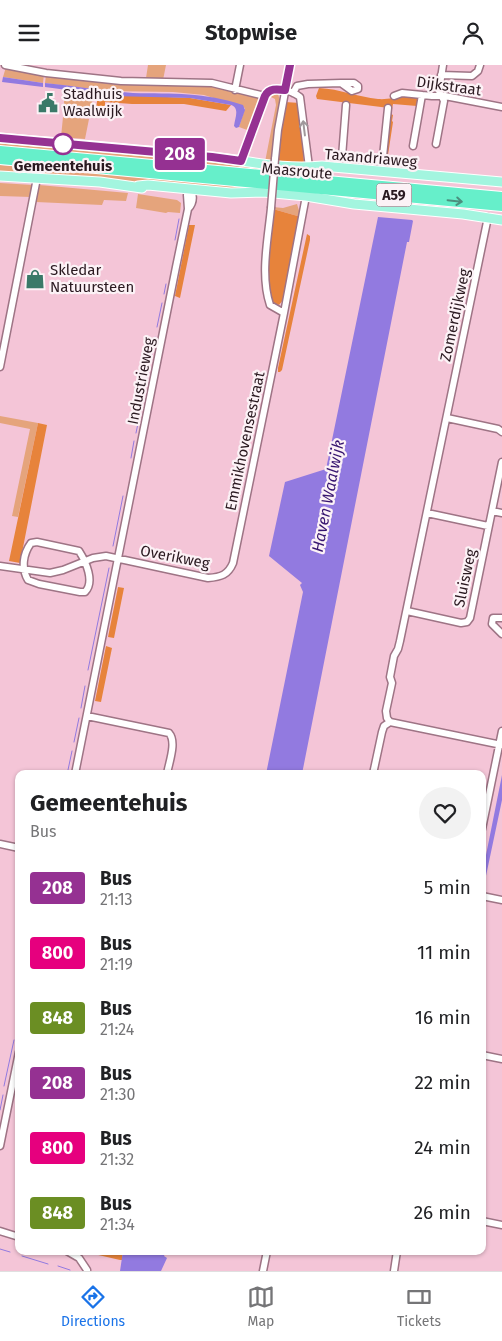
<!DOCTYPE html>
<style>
:root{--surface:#fff;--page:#f2f2f2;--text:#202124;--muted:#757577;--line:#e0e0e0;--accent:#1a73e8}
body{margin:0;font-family:"Fira Sans",sans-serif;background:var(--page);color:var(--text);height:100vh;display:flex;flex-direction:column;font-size:19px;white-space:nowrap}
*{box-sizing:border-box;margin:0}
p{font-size:16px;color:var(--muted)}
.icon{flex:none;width:28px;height:28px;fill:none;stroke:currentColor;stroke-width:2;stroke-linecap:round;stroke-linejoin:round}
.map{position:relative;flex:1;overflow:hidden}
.panel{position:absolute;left:15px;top:705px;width:471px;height:485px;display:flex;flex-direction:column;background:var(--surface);border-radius:10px;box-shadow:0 1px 4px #0004}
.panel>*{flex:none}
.badge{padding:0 10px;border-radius:4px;font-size:18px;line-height:32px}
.map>.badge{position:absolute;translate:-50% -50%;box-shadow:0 0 0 2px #fff}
.round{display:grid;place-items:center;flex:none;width:52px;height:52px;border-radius:26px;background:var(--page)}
.summary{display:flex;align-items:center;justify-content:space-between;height:85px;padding:0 15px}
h1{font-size:24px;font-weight:700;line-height:38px}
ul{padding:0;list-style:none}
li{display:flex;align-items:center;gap:15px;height:65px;padding:0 15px}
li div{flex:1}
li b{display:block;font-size:19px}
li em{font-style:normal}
li .badge{min-width:55px;font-weight:700;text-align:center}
header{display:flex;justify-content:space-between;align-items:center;height:65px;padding:0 15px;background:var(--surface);font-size:22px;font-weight:700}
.dock{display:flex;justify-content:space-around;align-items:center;height:70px;border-top:1px solid var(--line);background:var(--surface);font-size:14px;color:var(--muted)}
.dock a{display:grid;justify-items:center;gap:2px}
.dock .current{color:var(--accent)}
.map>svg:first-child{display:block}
</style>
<header><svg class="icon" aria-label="menu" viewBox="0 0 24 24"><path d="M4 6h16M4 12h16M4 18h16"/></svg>Stopwise<svg class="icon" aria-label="person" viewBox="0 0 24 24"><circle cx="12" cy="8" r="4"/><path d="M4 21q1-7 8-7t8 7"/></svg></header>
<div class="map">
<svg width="502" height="1206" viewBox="0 0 502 1206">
<rect width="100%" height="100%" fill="#f4c5d7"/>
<!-- green -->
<path fill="#e5a47c" d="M148,0H166L163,15H147L146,13Z
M6,2L44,9L43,18L3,12Z
M46,10L203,19L259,32L260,36L250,66L239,62L245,43L204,30L173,27L107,26L45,18Z
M65,24L94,29L89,52L63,50Z
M270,28L278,29L280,35L273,93L271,97H265L276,40L275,34L269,31Z
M63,52L89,54L85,74L61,72Z
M0,75L226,96L279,103V106L0,82Z
M0,100L271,124L206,123L0,107Z
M0,118L33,120L31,132L0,131Z
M39,120L128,128L126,136L104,135L102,140L36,137Z
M138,129L177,135L181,138L180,148L168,147L166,148L136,143Z
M297,139L301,152L273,144V142L283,143Z
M0,351L38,358L18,452L12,451L30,364L0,358Z"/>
<!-- forest -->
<path fill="#e7833b" d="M319,23C340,24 358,32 378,34C391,35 405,30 418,31L417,41L393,39L391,49L393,50L392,56L393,57L388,90L391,91L390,102H383L389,43L317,34L316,31Z
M98,29L190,33L231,40L226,46L184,39H132L105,37V41H102L101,51H104V53L95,52Z
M285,37L300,38L304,98H278L279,83Z
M273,144L301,152L284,234L279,240C275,239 272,237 270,233C264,214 271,166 273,144Z
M189,160H195L180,233L175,231Z
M307,169L310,171V175L282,305L280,307H278V303Z
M38,358L47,360L20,498L9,496Z
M118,522L124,523L114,573L108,572Z
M106,581L112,583L101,637L95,636Z
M95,1186H123L122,1195H120L94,1189Z"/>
<!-- water -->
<path fill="#927ae0" d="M3,12L43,18V22L2,17Z
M45,18C75,21 104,26 133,28C173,29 204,27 243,40L245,45L239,62L236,63L234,61C235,53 240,43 231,40L190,33L112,31L45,22Z
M378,152L412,155L413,156L409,177H407L302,709H266L303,527L300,520L302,518L269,491L285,417L326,404Z
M502,710V735L483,825V805Z
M123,1186H166L164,1191L167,1193L161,1206H120Z"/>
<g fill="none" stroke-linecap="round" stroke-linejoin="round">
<!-- stream -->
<path stroke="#927ae0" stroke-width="1" d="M175,175L179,154
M164,229L166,219
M157,262L162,238
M150,298L155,272
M145,322L149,306
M136,368L144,330
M131,393L134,376
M113,481L123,431
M88,605L109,503
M81,643L85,621
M74,677L79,653
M68,705L72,686
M16,964L19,951
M4,1021L14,975
M0,1045L3,1030
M0,1184L10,1187
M22,1191L48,1199
M58,1201L70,1205"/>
<defs>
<path id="minor" d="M5,0L46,8L121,16L212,18L265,31
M441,10L472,11L478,6L480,0
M235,25L240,0
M293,28L297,21L308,19L341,18L352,26L358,24V21L354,18H341
M394,31L402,28L432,31H445L502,42
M346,40L342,92L344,94L383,97
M436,79L444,36L439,26L443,0
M413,81L422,30
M275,94L278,65L290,0
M241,96L265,31C272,20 291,25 300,32L309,102
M382,101L388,43
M271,143C268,174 260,210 270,240L284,248L306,131
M188,144L187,130L191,124
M488,152L400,576L398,584L394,591L390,612L392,618L386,646L387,653L390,657L502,680
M0,302L37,113
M447,353L498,364L502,367
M492,446L502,448
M427,448L488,461
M37,477L79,486C86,497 95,517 85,527H80L39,519L28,515C21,503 23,489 31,478Z
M0,501L50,508L63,505L93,493L106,491L208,513C221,512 228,510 233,498L284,248
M407,546L461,558L467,557L470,553L502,397
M502,553H493L492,559L502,569
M87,651L169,668C177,677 169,697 167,709
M75,709L176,202L188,144C194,138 194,132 191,124
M373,709L382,667L384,661L390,657
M482,764L502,666
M0,779L19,783
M482,831L502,835
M482,990L502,994
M0,1081L19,987
M482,1156L502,1160
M0,1166L19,1172
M67,1186L79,1193L87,1205
M263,1206L267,1186
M394,1206L397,1186"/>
<path id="major" d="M0,73C71,79 142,85 212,92C251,96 281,105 322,101L502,117
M0,111L100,117L142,123
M138,121L148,120L231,128L263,127L306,131L354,139L463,149L502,155"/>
<path id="highway" d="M0,86L502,132
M0,94L502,141"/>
</defs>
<!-- minor casing -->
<use href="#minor" stroke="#9e7485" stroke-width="9"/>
<!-- major casing -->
<use href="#major" stroke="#fff" stroke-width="11"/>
<!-- highway casing -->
<use href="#highway" stroke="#fff" stroke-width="12"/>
<!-- minor -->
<use href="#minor" stroke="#fff" stroke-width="6"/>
<!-- major -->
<use href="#major" stroke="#a3f5df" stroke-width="9"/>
<!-- highway -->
<use href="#highway" stroke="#66efca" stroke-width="10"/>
<defs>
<path id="minor-bridge" d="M271,143L275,94"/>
</defs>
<!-- minor-bridge casing -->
<use href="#minor-bridge" stroke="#9e7485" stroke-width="9" stroke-linecap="butt"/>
<!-- minor-bridge -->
<use href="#minor-bridge" stroke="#fff" stroke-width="6"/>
</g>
<!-- one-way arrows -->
<defs><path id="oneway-shaft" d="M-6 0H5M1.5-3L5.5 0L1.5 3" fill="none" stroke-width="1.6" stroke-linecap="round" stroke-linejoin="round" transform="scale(1.25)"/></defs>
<use stroke="#9f989b" href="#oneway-shaft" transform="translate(304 63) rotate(-97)"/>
<use stroke="#4b8f7e" href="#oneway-shaft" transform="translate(455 136) rotate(6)"/>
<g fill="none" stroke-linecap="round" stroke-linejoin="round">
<defs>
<path id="line" d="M0,73L212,92L241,96L265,31C269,23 277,24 285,25L290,0"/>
</defs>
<!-- line casing -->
<use href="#line" stroke="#fff" stroke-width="11"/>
<!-- line -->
<use href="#line" stroke="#953192" stroke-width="8"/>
</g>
<!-- icons -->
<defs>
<symbol id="civic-bare" viewBox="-9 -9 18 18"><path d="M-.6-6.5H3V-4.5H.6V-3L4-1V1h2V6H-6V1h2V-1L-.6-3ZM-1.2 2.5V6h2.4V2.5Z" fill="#3a7968" stroke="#fcf2f6" stroke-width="2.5" paint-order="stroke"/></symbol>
<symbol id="shop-bare" viewBox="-9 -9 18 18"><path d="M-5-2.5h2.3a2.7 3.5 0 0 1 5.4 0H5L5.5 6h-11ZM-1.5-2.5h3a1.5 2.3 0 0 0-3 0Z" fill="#3a7968" stroke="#fcf2f6" stroke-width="2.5" paint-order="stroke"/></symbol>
</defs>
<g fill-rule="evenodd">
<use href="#civic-bare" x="34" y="24" width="28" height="28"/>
<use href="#shop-bare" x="21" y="200" width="28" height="28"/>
</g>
<!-- markers -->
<circle fill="#fff" stroke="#953192" stroke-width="2.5" cx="63" cy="79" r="10"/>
<g text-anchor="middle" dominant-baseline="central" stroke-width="4.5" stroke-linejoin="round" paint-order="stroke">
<!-- shield labels -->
<rect fill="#fcf2f6" stroke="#695a60" stroke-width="1" x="376.5" y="118.5" width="35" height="23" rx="4"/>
<g font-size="14" font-weight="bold" fill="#2a1920">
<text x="394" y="130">A59</text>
</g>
<!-- street labels -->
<g font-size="15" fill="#2a1920" stroke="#fcf2f6">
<text transform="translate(449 21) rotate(8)">Dijkstraat</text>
<text transform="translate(371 93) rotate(5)">Taxandriaweg</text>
<text transform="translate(297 106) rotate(5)">Maasroute</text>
<text transform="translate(455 250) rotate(-78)">Zomerdijkweg</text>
<text transform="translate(141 316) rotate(-79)">Industrieweg</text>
<text transform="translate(245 376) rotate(-78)">Emmikhovensestraat</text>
<text transform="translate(175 492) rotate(11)">Overikweg</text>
<text transform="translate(465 513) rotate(-78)">Sluisweg</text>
</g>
<!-- poi labels -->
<g font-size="15" fill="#2a1920" stroke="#fcf2f6" text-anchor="start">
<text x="63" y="29">Stadhuis<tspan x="63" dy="17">Waalwijk</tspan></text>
<text x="50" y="205">Skledar<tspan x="50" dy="17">Natuursteen</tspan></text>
</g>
<!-- stop labels -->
<g font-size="15" font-weight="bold" fill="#2a1920" stroke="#fcf2f6">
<text x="63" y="101">Gemeentehuis</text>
</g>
<!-- water labels -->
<g font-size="16" font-style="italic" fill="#36146f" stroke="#fcf2f6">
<text transform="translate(328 431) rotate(-79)">Haven Waalwijk</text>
</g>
</g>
</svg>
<b class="badge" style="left:180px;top:89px;background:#953192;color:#fff">208</b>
<section class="panel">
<div class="summary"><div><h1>Gemeentehuis</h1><p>Bus</p></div><a class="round"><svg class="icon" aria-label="heart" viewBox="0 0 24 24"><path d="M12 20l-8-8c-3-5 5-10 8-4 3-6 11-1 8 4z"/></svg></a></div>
<ul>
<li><span class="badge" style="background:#953192;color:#fff">208</span><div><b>Bus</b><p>21:13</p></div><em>5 min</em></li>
<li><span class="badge" style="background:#e6007e;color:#fff">800</span><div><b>Bus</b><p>21:19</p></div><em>11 min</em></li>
<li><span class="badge" style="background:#6b8e23;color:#fff">848</span><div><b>Bus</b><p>21:24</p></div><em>16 min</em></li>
<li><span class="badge" style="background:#953192;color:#fff">208</span><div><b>Bus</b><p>21:30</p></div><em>22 min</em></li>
<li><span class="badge" style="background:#e6007e;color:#fff">800</span><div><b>Bus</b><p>21:32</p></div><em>24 min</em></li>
<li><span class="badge" style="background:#6b8e23;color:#fff">848</span><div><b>Bus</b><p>21:34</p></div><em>26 min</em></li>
</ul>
</section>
</div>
<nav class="dock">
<a class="current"><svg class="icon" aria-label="directions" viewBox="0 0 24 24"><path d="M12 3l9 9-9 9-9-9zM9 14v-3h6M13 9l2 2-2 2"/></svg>Directions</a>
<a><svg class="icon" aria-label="map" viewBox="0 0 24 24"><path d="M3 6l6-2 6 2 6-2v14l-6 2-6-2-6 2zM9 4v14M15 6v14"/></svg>Map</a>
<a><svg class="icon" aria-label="tickets" viewBox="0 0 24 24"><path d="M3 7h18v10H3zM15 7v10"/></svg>Tickets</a>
</nav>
